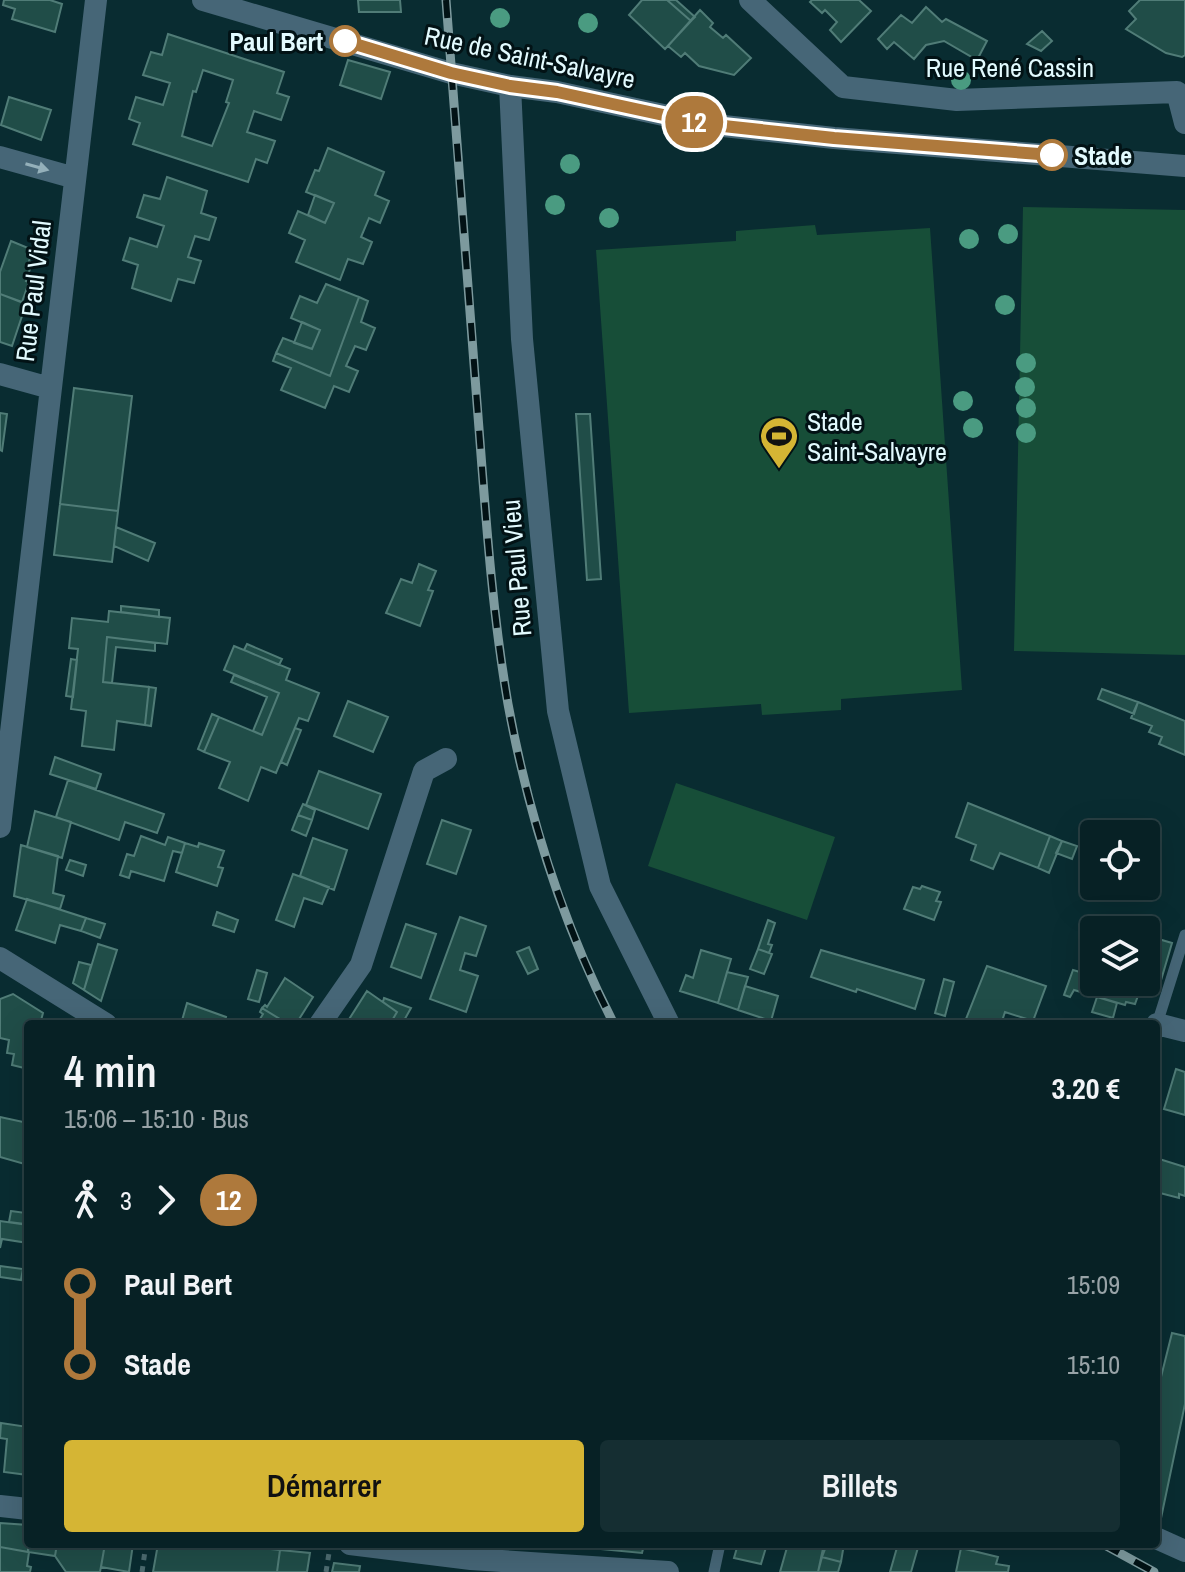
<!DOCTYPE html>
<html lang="fr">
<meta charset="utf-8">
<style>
:root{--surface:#072125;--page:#152e32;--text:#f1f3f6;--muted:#98a3a7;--line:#283e42;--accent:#d5b534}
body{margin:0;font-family:"Archivo Narrow",sans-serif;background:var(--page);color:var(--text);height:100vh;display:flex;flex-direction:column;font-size:30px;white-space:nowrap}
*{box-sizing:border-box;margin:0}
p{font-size:26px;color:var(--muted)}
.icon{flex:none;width:44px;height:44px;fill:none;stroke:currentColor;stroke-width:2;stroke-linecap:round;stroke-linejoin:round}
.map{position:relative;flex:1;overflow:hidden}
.drawer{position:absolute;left:24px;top:1020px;width:1136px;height:528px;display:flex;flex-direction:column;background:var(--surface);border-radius:8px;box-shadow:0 8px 32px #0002,0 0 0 2px var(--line)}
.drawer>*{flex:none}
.badge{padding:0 16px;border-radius:26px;font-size:28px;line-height:52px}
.controls{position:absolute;left:1080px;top:820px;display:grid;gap:16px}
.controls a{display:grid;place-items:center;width:80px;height:80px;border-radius:8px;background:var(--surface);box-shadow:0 8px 32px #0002,0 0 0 2px var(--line);font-size:40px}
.map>.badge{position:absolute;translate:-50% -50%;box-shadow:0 0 0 4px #fff}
.legs{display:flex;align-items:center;gap:12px;height:88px;padding:0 40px;font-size:26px}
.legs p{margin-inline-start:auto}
.headline{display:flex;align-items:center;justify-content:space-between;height:136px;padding:0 40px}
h1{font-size:44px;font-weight:600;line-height:60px}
.action{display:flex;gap:16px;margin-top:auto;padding:16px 40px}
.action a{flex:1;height:92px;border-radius:8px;background:var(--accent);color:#111;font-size:32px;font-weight:600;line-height:92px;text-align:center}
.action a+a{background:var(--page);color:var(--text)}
ul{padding:0 40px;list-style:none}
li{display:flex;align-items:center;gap:28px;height:80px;font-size:30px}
li i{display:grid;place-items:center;width:12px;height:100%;margin:0 10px;background:currentColor}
li i::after{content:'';width:20px;height:20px;margin:-10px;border:6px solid;border-radius:50%;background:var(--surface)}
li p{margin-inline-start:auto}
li:first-child i{background:linear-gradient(#0000 50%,currentColor 0)}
li:last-child i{background:linear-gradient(currentColor 50%,#0000 0)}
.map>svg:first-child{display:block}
</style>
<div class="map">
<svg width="1185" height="1572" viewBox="0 0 1185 1572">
<rect width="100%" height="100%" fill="#092c31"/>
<!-- green -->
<path fill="#174e38" d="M1023,207L1185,210V655L1014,651Z
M815,225L817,235L930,228L962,690L841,699V710L762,715L761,704L629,713L596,250L736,241V231Z
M676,783L835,837L807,920L648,866Z"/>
<!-- building -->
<path fill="#204d48" stroke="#507c77" stroke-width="2" fill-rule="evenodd" d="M4,0H50L62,4L55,32L12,19L15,9L3,5Z
M358,0H400L401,12H359Z
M642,0H667L691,21L665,49L629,15Z
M667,0H676L695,17L691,21Z
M812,0H859L871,11L841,42L830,30L837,22L825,10L822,13L810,2Z
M1140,0H1185V55L1182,57L1166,53L1126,29L1136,19L1129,11Z
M926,7L942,22L946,19L987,41L977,60L944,41L926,45L914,59L894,42L887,49L878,39L901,15L912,23Z
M700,10L713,23L710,27L723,38L726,35L751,58L734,75L699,66L685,53L681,57L668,46Z
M1042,31L1052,41L1041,51L1027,44Z
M168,34L284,72L277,93L289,97L281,120L254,111L247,132L275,141L267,163L256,159L248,182L133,144L140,123L129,119L136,97L163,105L170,83L143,75L151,52L162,55ZM203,70L233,80L226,102L229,103L212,146L182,136L193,91L196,92Z
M348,60L390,72L381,99L340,85Z
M9,97L51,110L41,140L1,125Z
M328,148L384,172L375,195L389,201L380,223L369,218L361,237L372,242L363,264L348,259L340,280L296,262L305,240L289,233L298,211L325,223L334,203L306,192L315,170L319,171Z
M167,177L207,191L201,213L216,218L209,240L195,236L188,257L201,261L194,283L178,279L171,301L132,288L138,265L123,260L130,238L157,247L164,226L137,217L144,195L160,199Z
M315,195L334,203L325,223L308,215Z
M11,241L33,250L29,261L32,263L26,281L29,282L22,302L0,294V272Z
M326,284L359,297L330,376L276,353L283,338L312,349L320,330L291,318L300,296L317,303Z
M0,294L26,304L12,346L0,342Z
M359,297L368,301L361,322L375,328L366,350L355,346L346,366L358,371L349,392L334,386L325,408L281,390L291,368L273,361L276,353L330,376Z
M302,322L320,330L312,349L294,343Z
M74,388L132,396L118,511L60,504Z
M0,413L7,414L2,451L0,450Z
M576,414H590L601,579L587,580Z
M60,504L118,511L112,562L54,555Z
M116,527L155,543L148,561L114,546Z
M419,564L436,571L428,590L433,591L420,626L386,613L401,579L412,583Z
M121,606L159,610V617L121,612Z
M109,611L170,618L167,644L107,637L103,682L149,687L145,725L117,721L114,750L82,746L86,711L71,709L78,649L69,648L72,618L108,622Z
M107,637L155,643V651L116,647L112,683L103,682Z
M247,644L282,659L279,665L244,650Z
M234,646L290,669L286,680L319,693L308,721L299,718L276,773L261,767L248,801L219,788L230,762L204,752L219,717L262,735L279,693L224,670Z
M71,659L77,660L73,697L66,696Z
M234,675L279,693L262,735L253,731L267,697L231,682Z
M149,687L156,688L151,726L145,725Z
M1102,689L1138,702L1134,714L1098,699Z
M348,701L388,717L373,752L334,736Z
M1138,702L1185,721V755L1159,744L1162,737L1149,732L1152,726L1131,718Z
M212,714L219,717L204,752L198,749Z
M295,728L301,730L287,765L281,762Z
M55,757L101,774L96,789L50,774Z
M319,771L381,794L368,829L306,805Z
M68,780L164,814L157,833L125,822L119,840L56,817Z
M968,803L1050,836L1038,868L1000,853L993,869L971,860L976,845L956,837Z
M303,804L315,810L312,820L298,815Z
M35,811L71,822L62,858L27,847Z
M298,815L312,820L306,836L292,830Z
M442,820L471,830L456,874L427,864Z
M141,836L165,845L168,837L185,843L182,853L173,851L164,881L131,871L129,878L120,875L127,854L134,856Z
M1050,836L1062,841L1049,873L1038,868Z
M313,838L347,850L334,890L300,876Z
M1062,841L1077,846L1072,859L1056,853Z
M185,843L198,847L199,843L224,851L218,867L223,868L217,886L176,872Z
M21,845L58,856L53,893L64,896L60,909L14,896Z
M70,860L86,865L83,876L66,870Z
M293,874L329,887L322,904L304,898L294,927L276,920Z
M922,886L940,892L936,901L941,902L934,920L904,909L913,887L920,889Z
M27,899L86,918L81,931L60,925L55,943L16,930Z
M217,912L238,920L234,932L213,925Z
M460,917L486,926L476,956L465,953L460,970L478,976L466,1012L430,999Z
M86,918L105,924L100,938L81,931Z
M768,920L775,923L768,944L772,945L769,953L758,949Z
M406,924L436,934L421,978L391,967Z
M1155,938L1172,943L1159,987L1141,983L1146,982V966Z
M98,944L117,950L101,1001L84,990Z
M529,947L538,969L528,974L517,952Z
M758,949L772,954L764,974L750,969Z
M701,950L731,959L718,1003L680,991L686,975L693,978Z
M821,950L924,980L915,1009L857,989L856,992L811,977Z
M79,962L91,965L84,990L73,983Z
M987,966L1046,986L1033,1021L1005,1012L1001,1024H964Z
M257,970L267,973L259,1002L248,999Z
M1073,970L1094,976V982H1113L1140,990L1135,1004L1126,1002L1125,1005L1074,990L1070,997L1064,995Z
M727,972L748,977L738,1010L718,1003Z
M285,978L313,997L296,1024H288L262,1008L265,1005L267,1007Z
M944,979L954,982L945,1016L935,1013Z
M745,986L778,996L771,1021L738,1010Z
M367,991L397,1012L390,1024H346Z
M13,994L43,1013L40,1024H28V1069L12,1065L14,1054L7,1053L9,1040L0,1038V999Z
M1097,997L1117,1003L1113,1018L1092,1012Z
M384,998L411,1008L402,1024H390L397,1012L383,1002Z
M187,1003L226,1017L224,1024H181Z
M262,1008L288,1024H257L263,1014L260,1012Z
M1176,1069L1185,1072V1115L1164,1109Z
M0,1117L28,1123V1165L0,1157Z
M1156,1158L1185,1167V1196L1179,1194V1198L1156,1192Z
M11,1211L26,1213L25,1224L9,1222Z
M0,1221L28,1225V1243L2,1239L0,1248Z
M0,1266L23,1269L21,1280L0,1277Z
M1172,1333L1185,1336V1404L1160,1523L1156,1521V1397Z
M1,1423L28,1427V1475L4,1472L7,1439L0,1438Z
M0,1523L28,1525V1552L0,1547Z
M29,1544H57L55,1556L28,1552Z
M57,1544H105L100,1572H66L55,1556Z
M105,1544H133L129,1572L101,1567Z
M158,1544H222L280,1550L277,1572H153Z
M548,1544H637L644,1545L642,1553Z
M738,1544H767L761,1564L734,1558Z
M788,1544H824L818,1572H780Z
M827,1544H844L841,1562L822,1557Z
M898,1544H919L911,1572H890Z
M0,1547L29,1552L27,1566L31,1567L30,1572H0Z
M961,1548L998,1557L996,1564L1009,1566L1008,1572H956Z
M280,1550L310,1553L307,1572H277Z
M822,1557L841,1562L838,1572H818Z
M334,1563L360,1566L359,1572H332Z"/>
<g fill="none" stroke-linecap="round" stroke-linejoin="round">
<!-- path -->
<path stroke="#4d6c71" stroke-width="5" stroke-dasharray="6 6" stroke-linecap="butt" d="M142,1572L146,1544
M326,1572L329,1553"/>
<!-- service -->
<path stroke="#466677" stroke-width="11" d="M1157,1024L1185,935
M714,1572L720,1544"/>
<!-- minor -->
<path stroke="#466677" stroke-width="22" d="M750,0L843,87L957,100L1177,92L1185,123
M510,86L522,339L558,711L600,886L669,1024
M0,157L75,178
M0,374L50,388
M0,827L96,0
M0,958L106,1024
M320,1024L361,965L424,771L446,759
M1156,1028L1157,1024L1185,1031
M0,1506L28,1509
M1156,1538L1185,1551
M350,1544L471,1559L668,1572"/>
<!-- tertiary -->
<path stroke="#466677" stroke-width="22" d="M203,0L451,73L510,86L557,92L705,124L834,138L1185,166"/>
<defs>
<path id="rail" d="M446,0C456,135 467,269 477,403C485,504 491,605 508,704C528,813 563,925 614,1024
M1103,1544L1154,1572"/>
</defs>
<!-- rail casing -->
<use href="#rail" stroke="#7d9a9e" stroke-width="9"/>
<!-- rail -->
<use href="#rail" stroke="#021215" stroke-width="6" stroke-dasharray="18" stroke-linecap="butt"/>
</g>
<!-- trees -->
<g fill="#4a9b81">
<circle cx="500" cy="18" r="10"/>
<circle cx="588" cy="23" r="10"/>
<circle cx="961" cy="80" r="10"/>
<circle cx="570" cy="164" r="10"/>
<circle cx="555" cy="205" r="10"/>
<circle cx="609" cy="218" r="10"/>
<circle cx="1008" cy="234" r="10"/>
<circle cx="969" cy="239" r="10"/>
<circle cx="1005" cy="305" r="10"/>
<circle cx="1026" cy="363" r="10"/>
<circle cx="1025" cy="387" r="10"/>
<circle cx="963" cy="401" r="10"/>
<circle cx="1026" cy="408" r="10"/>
<circle cx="973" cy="428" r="10"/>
<circle cx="1026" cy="433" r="10"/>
</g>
<!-- one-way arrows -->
<defs><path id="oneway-solid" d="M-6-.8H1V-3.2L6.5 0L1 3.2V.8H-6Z" transform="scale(2)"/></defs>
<use fill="#94b0ba" href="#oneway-solid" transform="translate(37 167) rotate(16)"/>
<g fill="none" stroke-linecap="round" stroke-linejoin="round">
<defs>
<path id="line-1" d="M345,41L451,73L510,86L557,92L705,124L834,138L1052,155"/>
</defs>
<!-- line-1 casing -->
<use href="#line-1" stroke="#fff" stroke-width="18"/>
<!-- line-1 -->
<use href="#line-1" stroke="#ae793c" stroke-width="12"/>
</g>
<!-- icons -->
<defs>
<symbol id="stadium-pin" viewBox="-11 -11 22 30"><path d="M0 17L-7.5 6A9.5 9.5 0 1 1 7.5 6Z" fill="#d5b534" stroke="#021215"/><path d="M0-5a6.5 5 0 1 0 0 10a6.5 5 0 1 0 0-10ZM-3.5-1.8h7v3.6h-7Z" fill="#111"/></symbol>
</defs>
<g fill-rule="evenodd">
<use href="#stadium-pin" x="757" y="414" width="44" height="60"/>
</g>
<!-- markers -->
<g fill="#fff" stroke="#ae793c" stroke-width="4">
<circle cx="345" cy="41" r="14"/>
<circle cx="1052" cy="155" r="14"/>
</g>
<g text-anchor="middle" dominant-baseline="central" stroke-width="6" stroke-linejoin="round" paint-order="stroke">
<!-- stop labels -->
<g font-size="26" font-weight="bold" fill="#e2fafe" stroke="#021215" text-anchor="end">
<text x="323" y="41">Paul Bert</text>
<text x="1074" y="155" text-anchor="start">Stade</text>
</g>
<!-- street labels -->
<g font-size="26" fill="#e2fafe" stroke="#021215">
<text transform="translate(530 57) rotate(12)">Rue de Saint-Salvayre</text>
<text x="1010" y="67">Rue René Cassin</text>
<text transform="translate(33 291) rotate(-83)">Rue Paul Vidal</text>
<text transform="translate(516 568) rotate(-95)">Rue Paul Vieu</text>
</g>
<!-- poi labels -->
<g font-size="26" fill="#e2fafe" stroke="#021215" text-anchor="start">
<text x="807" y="421">Stade<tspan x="807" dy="30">Saint-Salvayre</tspan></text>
</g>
</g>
</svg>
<div class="controls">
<a><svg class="icon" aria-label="locate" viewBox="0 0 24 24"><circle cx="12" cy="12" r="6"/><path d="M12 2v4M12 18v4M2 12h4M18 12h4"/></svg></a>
<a><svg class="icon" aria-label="layers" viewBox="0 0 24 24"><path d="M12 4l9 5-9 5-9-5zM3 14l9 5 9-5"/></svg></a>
</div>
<b class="badge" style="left:694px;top:122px;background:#ae793c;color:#fff">12</b>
<section class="drawer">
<div class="headline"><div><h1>4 min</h1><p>15:06 – 15:10 · Bus</p></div><b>3.20 €</b></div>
<div class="legs"><svg class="icon" aria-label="walk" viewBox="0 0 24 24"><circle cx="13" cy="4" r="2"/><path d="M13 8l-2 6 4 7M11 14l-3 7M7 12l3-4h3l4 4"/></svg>3<svg class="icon" aria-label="forward" viewBox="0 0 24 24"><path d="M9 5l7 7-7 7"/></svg><b class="badge" style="background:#ae793c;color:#fff">12</b></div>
<ul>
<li><i style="color:#ae793c"></i><b>Paul Bert</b><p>15:09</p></li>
<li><i style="color:#ae793c"></i><b>Stade</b><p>15:10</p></li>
</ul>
<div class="action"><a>Démarrer</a><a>Billets</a></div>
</section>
</div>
